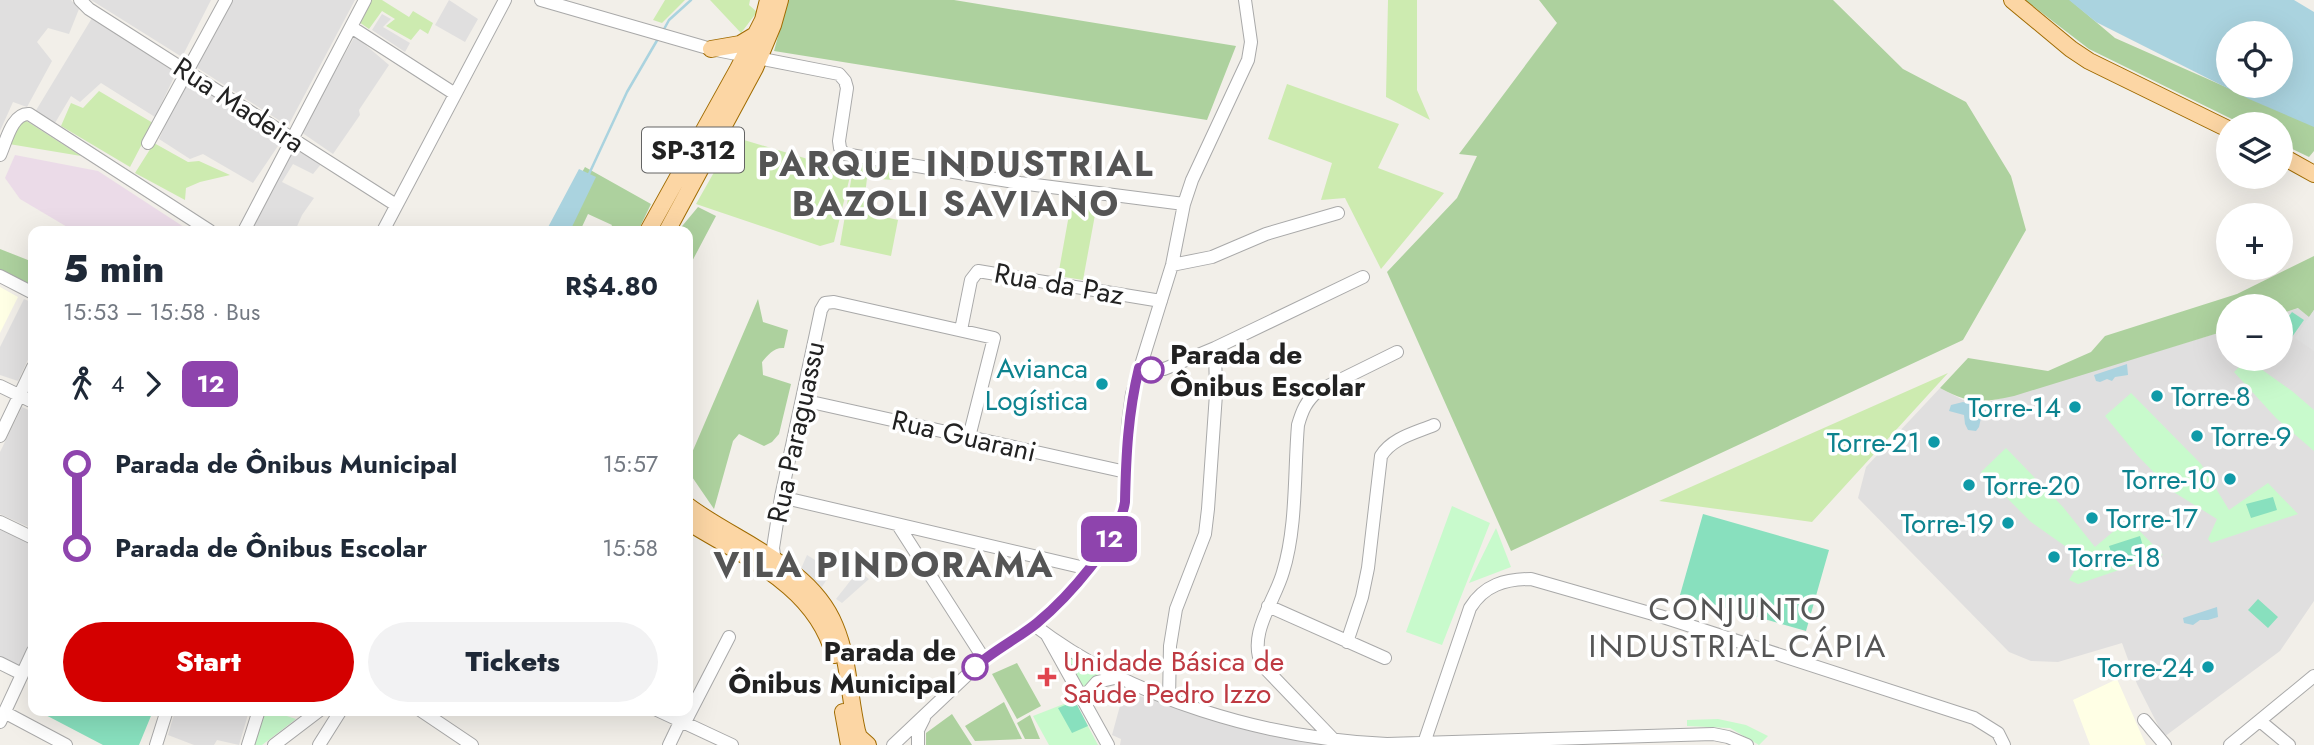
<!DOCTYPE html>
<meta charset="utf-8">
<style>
:root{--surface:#fff;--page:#f2f2f3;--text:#1f2937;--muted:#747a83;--accent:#d40000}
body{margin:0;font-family:Jost,sans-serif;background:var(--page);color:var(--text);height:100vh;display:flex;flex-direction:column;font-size:26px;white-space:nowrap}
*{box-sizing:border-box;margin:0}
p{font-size:23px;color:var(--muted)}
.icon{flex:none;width:38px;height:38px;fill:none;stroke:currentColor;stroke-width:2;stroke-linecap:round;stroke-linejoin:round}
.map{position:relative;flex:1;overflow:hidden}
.details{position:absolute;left:28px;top:226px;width:665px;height:490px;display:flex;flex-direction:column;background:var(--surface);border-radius:14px;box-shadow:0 7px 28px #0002}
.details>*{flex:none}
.badge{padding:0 14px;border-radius:10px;font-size:24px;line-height:46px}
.tools{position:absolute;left:2216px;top:21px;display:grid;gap:14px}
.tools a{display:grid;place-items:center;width:77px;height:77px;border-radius:50%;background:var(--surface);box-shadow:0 7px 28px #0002;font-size:35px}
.map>.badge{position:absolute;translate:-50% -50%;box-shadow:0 0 0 4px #fff}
.legs{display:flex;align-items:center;gap:10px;height:77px;padding:0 35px;font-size:23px}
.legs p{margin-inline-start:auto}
.headline{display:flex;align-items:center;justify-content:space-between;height:119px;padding:0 35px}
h1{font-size:38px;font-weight:800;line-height:52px}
.primary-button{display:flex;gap:14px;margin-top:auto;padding:14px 35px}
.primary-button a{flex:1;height:80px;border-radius:42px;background:var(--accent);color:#fff;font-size:28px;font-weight:800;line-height:80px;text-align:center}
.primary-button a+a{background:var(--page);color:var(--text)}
ul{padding:0 35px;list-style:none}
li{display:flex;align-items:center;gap:24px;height:84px;font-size:26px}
li i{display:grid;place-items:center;width:10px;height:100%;margin:0 9px;background:currentColor}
li i::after{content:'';width:18px;height:18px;margin:-9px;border:5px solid;border-radius:50%;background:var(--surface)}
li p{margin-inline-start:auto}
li:first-child i{background:linear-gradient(#0000 50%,currentColor 0)}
li:last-child i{background:linear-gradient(currentColor 50%,#0000 0)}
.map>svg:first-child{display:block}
</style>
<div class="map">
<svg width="2314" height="745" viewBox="0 0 2314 745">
<rect width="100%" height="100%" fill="#f2efe9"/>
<!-- residential -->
<path fill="#e0dfdf" d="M0,0H71L79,9L69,34L48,28L37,42L52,61L27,107L13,102L0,131Z
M91,0H211L182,57Z
M232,0H355L288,126L196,67Z
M449,0L478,19L465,42L435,25Z
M382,14L391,19L383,27L410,43L405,52L372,30Z
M92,18L176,73L155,117L101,83L80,102L71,96L55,123L35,112Z
M355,36L389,65L359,110L360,115L333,154L301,132Z
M187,77L282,140L253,183L203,154L190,159L159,139Z
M294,146L322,163L313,174L293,164L282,182L314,198L302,215L295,231H250Z
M24,299L33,303V349L18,381L0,375V347Z
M2299,308L2309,316L2314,310V601L2280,651L2164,737L2137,684L2122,643L2058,662L2031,661L2009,652L1858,498L1866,467L1940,388L1963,400L1988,402L2228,330V359H2280V314Z
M22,407L33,412V529L0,514V452Z
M0,528L33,543V642L21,669L0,659Z
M1124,691L1189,712L1327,745H1120L1121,739L1112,735Z
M175,711V710L249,711L239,745L217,740L214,745H194L168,735Z"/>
<!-- industrial -->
<path fill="#ebdbe8" d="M15,155L98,171L190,231H74L20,199L5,178Z"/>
<!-- education -->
<path fill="#ffffe5" d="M0,287L18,297L0,333Z
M2117,679L2146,745H2090L2073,700Z"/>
<!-- grass -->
<path fill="#cdebb0" d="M370,0H382L409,17L413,11L433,23L428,34L420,29L411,40L386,26L395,19L382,11L369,29L359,22Z
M665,0H685L662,23L653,20Z
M710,0H750L749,5L757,12L741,33Z
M1388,0H1417V90L1430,120L1386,97Z
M1287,84L1399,124L1378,168L1444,193L1381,269L1345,198L1321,200L1332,163L1268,139Z
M99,91L153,123L130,167L61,126L71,103L83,108Z
M25,120L81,156L9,144L21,123Z
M734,137L821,163L852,168L834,242L820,246L696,204Z
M154,143L188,162L199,161L230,175L200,182L186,188L185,200L135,173Z
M854,163L894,171L893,180L867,178L863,212L898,220L891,256L840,245Z
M1072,198L1097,204L1083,280L1058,276Z
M1948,373L1812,522L1659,501Z"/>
<!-- forest -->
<path fill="#add19e" d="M788,0H954L1236,46L1207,120L774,51Z
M1539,0H1833L1903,69L1966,102L2011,176L2026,230L1963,340L1511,551L1387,272L1457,198L1477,156L1459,154L1557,23Z
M2025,0H2070L2115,38L2314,126V151L2309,157L2280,143V124H2242L2089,49Z
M585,167L651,204L638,231H609L612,225L588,214L580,231H549Z
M698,207L716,216L688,269V231H678Z
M0,249L33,262V287L0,270Z
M2314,256V310L2309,317L2298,308L2280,314V306H2228V330L2014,396C1982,403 1970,404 1940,388L1968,358L2048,371L2091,352L2105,336L2237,294Z
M758,299L763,322L788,330L784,348C774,347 768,355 762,362L763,375L791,384L779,434L772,442L764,446L739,434L733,441L714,509L688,471V462Z
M1017,663L1041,706L1017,719L992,674Z
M1004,702L1022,739L975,741L965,726Z
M952,714L972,745H926V733Z
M1030,715L1040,739H1025L1017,723Z"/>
<!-- park -->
<path fill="#c8facc" d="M2247,359L2292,391L2314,410V451L2276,418L2234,372Z
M2131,393L2201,464L2229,510L2268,483L2298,514L2211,543L2208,539L2217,519L2172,491L2137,455L2105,416Z
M2006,448L2063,507L2095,547L2128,519L2163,555L2078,584L2069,580L2082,558L2031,522L1981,472Z
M1452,506L1490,523L1442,645L1406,632Z
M1496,528L1511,567L1469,583Z
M1071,652L1104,674L1084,690L1066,658Z
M1074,700L1098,745H1049L1033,716Z
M271,711L296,719L262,745H253L262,715Z
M1718,719L1746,725L1768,736L1759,745L1730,728L1687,726V720Z"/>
<!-- pitch -->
<path fill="#88e0be" d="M2292,312L2304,320L2287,344L2280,340V328Z
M2273,497L2277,510L2251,518L2246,504Z
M1703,514L1829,550L1806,631L1680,595Z
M2140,536L2145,553L2115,563L2109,546Z
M2258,599L2278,617L2268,628L2248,610Z
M1075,701L1088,726L1072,733L1058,708Z
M38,711H153L139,745H103Z"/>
<!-- parking -->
<path fill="#e2e2e2" d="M2314,310V351L2295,338Z
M807,555L828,568L827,579L822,587L800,571Z
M858,571L869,579L842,603L836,599Z"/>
<!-- water -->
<path fill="#aad3df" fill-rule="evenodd" d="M2069,0H2294L2314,12V127L2249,99L2096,22ZM2280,33V86H2228V33Z
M579,169L596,177L570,231H546Z
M2127,364L2128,375L2115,377L2112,381L2107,379L2100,382L2096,381L2094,375Z
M1963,402L1976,405L1993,404V411L1981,418L1979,427L1976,431L1968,430L1965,424L1964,415L1949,411L1951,405Z
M2217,607L2218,617L2208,620H2200L2193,625L2184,623L2183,618Z"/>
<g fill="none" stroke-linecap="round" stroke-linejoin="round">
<!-- stream -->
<path stroke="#aad3df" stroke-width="2.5" d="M663,31L669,20L691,0
M589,174L627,92L659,37"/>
<defs>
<path id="minor" d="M80,0L89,9L396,205
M541,0L711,49L839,74L845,81L847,88L839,141L840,148L844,154L1020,183L1184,204
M351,27L455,94
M148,143L226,0
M0,155C6,142 12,113 29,114L210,231
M244,231L365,0
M383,231L505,0
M1172,265L1212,257L1266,234L1338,213
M0,276L33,293
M961,330L971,280L978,271L1161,301
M1139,368L1164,369L1174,365L1215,348L1363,277
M0,386L33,402
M802,400L1126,472
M0,436L33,367
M781,497L1089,569
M0,522L33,538
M898,525L984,659
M775,562L773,548L781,497L821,310L825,303L834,302L994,338L969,437
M1268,606L1385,658
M1034,625C1130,699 1267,739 1387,744L1713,734L1728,737L1747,745
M1047,635L1108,745
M1347,642L1362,597L1368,568L1381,456C1392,438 1415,433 1434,425
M0,663L22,674
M1083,698L1097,682L1119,677
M1169,699L1170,646L1176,609L1205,534L1208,509L1216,394L1215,348
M420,710L472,745
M657,710L732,745
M4,712L66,745
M2144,720L2165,745
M2260,721L2289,745
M0,722L33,651
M684,724L729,637
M1335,741L1262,665C1247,634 1275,601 1283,572C1297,527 1294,472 1298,425C1302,411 1306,401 1318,391L1397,352
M1424,743L1470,608C1484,585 1505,579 1531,579L1660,616L1974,718L1998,733L2004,745
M156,745L167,710
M248,745L259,710
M274,745L320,710
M319,745L341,710
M669,745L680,722
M893,745L984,659L1034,625L1052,610L1089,569L1117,526L1123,515L1125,502L1128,424L1132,394L1172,265L1184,204L1192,180L1248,60L1251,42L1245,0
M918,745V730L924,718
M2230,745L2314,676"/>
<path id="major" d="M2012,0L2071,49L2089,61L2228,129
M711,49L740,44L755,35
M2280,155L2314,174
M648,231L738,69L763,20L768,0
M667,231L755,68L773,25L780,0
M688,506C736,542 811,566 835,626C849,659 849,696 857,731L859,737L868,745
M688,522C744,557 815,585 834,655
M843,712L849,745"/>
</defs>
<!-- minor casing -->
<use href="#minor" stroke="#a9a9a9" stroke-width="14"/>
<!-- major casing -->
<use href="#major" stroke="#a06b00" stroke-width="18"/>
<!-- minor -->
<use href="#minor" stroke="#fff" stroke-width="12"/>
<!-- major -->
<use href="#major" stroke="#fcd6a4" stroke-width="16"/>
</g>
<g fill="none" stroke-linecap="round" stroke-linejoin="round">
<defs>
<path id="line-1" d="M975,667C994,650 1017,639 1037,623C1067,598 1119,541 1125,502C1126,456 1128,413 1139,368L1151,370"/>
</defs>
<!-- line-1 casing -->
<use href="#line-1" stroke="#fff" stroke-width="16"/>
<!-- line-1 -->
<use href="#line-1" stroke="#8e44ad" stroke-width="10"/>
</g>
<!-- markers -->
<g fill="#fff" stroke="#8e44ad" stroke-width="3.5">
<circle cx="1151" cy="370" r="12"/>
<circle cx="975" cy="667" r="12"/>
</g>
<g fill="#0f9aa8" stroke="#fff" stroke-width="2.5">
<circle cx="1102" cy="384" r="7"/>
<circle cx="2157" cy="396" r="7"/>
<circle cx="2075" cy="407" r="7"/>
<circle cx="2197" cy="436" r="7"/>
<circle cx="1934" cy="442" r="7"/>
<circle cx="2230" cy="479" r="7"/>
<circle cx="1969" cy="485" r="7"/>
<circle cx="2092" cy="518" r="7"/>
<circle cx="2008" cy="523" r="7"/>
<circle cx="2054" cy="557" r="7"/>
<circle cx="2208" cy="667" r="7"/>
</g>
<path fill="#e0444e" stroke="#fff" stroke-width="2.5" d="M1043.5 666.5h7v7h7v7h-7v7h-7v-7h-7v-7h7z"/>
<g text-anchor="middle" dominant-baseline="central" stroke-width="7" stroke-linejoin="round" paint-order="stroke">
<!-- shield labels -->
<rect fill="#fff" stroke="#646464" stroke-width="2" x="642" y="127.5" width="102" height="45" rx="5"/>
<g font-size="26" font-weight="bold" fill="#222">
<text x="693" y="150">SP-312</text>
</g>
<!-- street labels -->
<g font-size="28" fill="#222" stroke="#fff">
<text transform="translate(239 105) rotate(33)">Rua Madeira</text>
<text transform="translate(1059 284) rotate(10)">Rua da Paz</text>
<text transform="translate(796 432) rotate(-78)">Rua Paraguassu</text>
<text transform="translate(964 436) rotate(13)">Rua Guarani</text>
</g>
<!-- stop labels -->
<g font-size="28" font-weight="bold" fill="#222" stroke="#fff" text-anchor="start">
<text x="1170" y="354">Parada de<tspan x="1170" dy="32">Ônibus Escolar</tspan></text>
<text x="956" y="651" text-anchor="end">Parada de<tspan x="956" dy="32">Ônibus Municipal</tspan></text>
</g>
<!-- culture labels -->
<g font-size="28" fill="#0d838f" stroke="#fff" text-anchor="end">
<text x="1088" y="368">Avianca<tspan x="1088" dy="32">Logística</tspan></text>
<text x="2171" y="396" text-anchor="start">Torre-8</text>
<text x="2061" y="407">Torre-14</text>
<text x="2211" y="436" text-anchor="start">Torre-9</text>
<text x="1920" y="442">Torre-21</text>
<text x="2216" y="479">Torre-10</text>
<text x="1983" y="485" text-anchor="start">Torre-20</text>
<text x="2106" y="518" text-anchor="start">Torre-17</text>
<text x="1994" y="523">Torre-19</text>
<text x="2068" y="557" text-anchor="start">Torre-18</text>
<text x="2194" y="667">Torre-24</text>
</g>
<!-- health labels -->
<g font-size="28" fill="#be3a42" stroke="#fff" text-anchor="start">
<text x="1063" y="661">Unidade Básica de<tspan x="1063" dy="32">Saúde Pedro Izzo</tspan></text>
</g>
<!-- quarter labels -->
<g font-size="32" letter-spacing="2" fill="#555" stroke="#fff">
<text x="1738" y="609">CONJUNTO<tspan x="1738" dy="37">INDUSTRIAL CÁPIA</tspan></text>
</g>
<!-- district labels -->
<g font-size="35" font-weight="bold" letter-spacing="2" fill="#555" stroke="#fff">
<text x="956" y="164">PARQUE INDUSTRIAL<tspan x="956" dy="40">BAZOLI SAVIANO</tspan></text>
<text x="884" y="565">VILA PINDORAMA</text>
</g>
</g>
</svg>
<div class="tools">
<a><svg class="icon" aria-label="locate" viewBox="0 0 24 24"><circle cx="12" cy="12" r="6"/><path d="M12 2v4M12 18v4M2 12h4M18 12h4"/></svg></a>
<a><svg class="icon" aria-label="layers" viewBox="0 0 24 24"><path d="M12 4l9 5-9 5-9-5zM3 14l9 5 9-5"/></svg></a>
<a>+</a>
<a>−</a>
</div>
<b class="badge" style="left:1109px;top:539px;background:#8e44ad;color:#fff">12</b>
<section class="details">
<div class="headline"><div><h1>5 min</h1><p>15:53 – 15:58 · Bus</p></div><b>R$4.80</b></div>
<div class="legs"><svg class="icon" aria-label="walk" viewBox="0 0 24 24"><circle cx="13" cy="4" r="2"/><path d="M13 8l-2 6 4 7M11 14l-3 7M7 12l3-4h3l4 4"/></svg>4<svg class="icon" aria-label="forward" viewBox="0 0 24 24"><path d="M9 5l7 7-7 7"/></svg><b class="badge" style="background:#8e44ad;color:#fff">12</b></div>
<ul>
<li><i style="color:#8e44ad"></i><b>Parada de Ônibus Municipal</b><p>15:57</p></li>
<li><i style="color:#8e44ad"></i><b>Parada de Ônibus Escolar</b><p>15:58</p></li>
</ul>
<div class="primary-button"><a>Start</a><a>Tickets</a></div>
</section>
</div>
